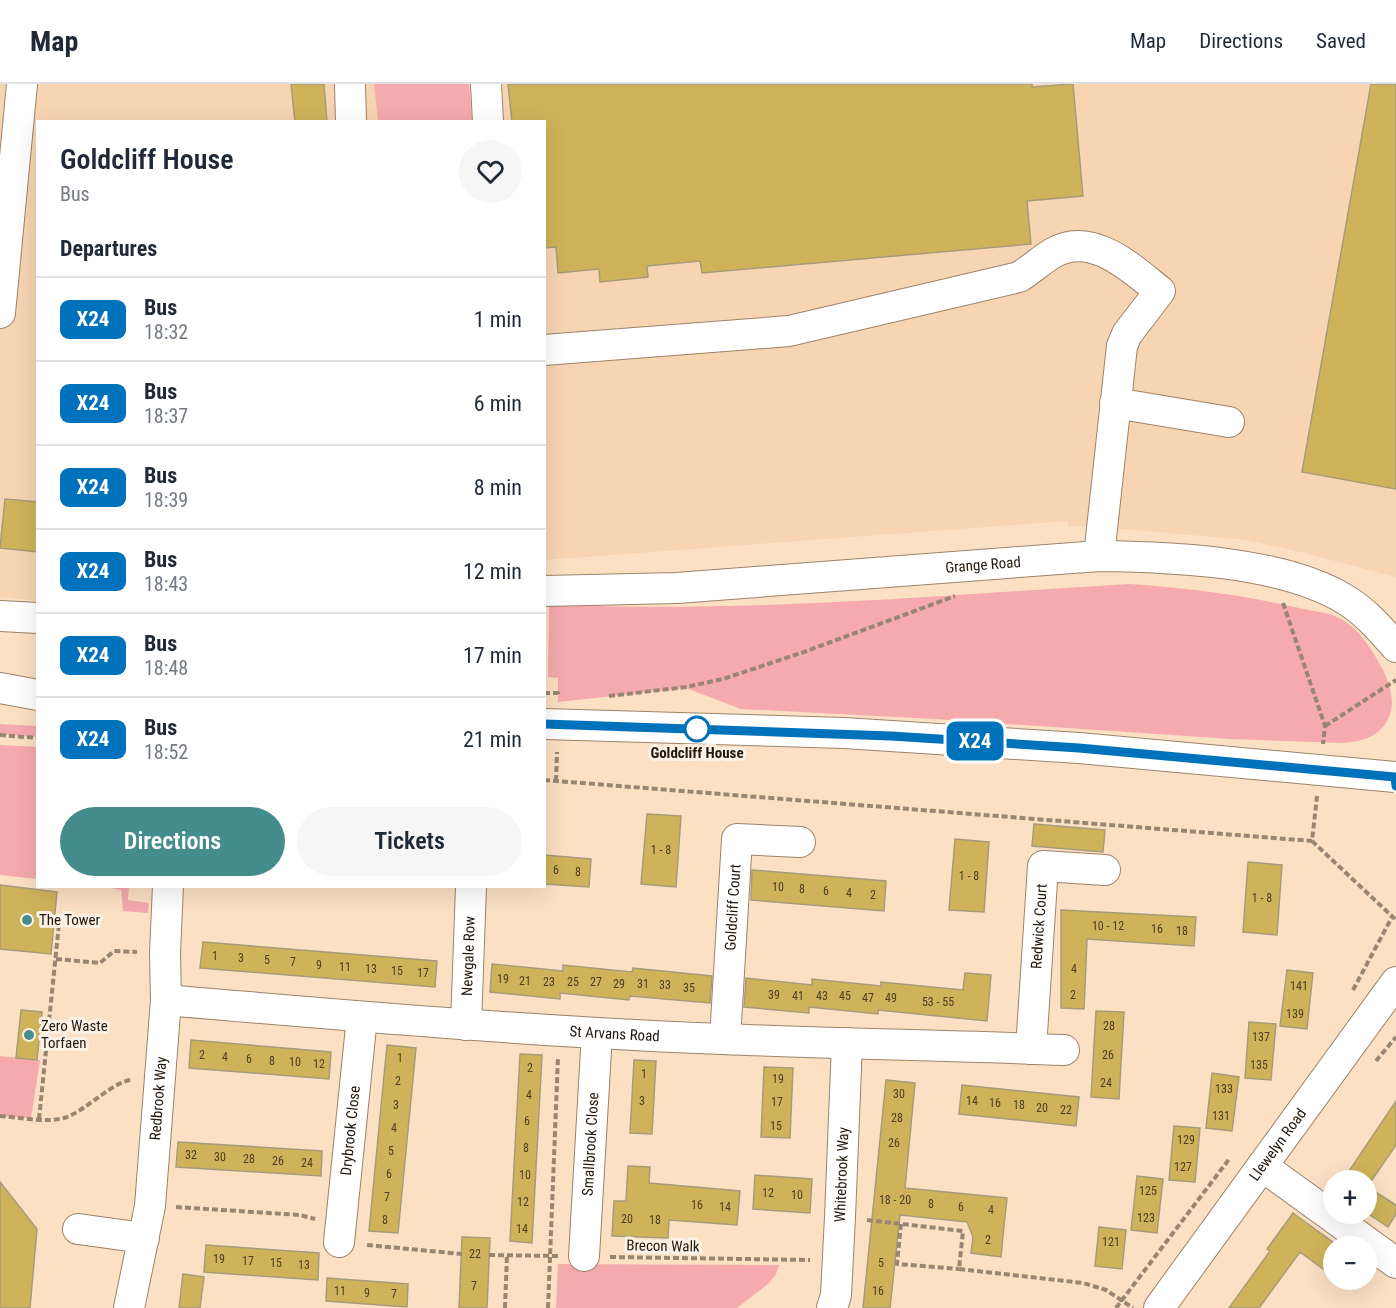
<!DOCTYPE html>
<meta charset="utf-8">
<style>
:root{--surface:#fff;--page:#f6f6f7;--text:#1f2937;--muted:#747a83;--line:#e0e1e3;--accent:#458d8c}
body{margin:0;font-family:"Roboto Condensed",sans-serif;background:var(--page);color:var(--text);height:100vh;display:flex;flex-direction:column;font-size:22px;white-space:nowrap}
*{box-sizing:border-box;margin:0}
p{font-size:20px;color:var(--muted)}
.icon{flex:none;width:33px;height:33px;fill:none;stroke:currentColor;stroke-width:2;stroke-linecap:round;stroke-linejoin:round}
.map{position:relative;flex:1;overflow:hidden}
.sheet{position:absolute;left:36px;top:36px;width:510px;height:768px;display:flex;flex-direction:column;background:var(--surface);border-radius:0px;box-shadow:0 6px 24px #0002}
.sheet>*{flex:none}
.badge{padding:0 12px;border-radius:9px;font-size:21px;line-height:39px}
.fabs{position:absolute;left:1323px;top:1086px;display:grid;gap:12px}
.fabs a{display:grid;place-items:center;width:54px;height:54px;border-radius:50%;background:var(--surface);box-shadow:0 6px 24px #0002;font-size:30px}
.map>.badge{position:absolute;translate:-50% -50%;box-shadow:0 0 0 3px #fff}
h2{padding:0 24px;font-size:22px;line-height:54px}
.round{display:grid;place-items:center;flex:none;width:63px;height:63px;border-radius:32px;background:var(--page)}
.headline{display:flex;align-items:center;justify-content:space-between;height:102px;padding:0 24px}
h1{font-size:28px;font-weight:600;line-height:45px}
.primary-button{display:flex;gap:12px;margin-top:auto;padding:12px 24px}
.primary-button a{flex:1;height:69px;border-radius:36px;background:var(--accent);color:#fff;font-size:24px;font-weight:600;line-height:69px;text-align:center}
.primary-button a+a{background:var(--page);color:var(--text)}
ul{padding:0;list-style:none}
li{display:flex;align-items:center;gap:18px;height:84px;padding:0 24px;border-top:2px solid var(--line)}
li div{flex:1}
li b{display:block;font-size:22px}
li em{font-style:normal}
li .badge{min-width:66px;font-weight:700;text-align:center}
header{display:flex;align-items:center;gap:36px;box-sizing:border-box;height:84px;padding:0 30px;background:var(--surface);border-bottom:2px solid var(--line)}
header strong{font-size:28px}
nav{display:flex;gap:33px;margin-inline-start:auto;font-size:21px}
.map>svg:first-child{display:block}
</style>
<header>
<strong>Map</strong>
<nav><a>Map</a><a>Directions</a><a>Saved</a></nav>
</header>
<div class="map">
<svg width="1396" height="1224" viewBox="0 0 1396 1224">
<rect width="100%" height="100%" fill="#fce0c4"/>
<!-- built -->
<path fill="#f7d5b3" d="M0,0H1396V493L1296,467L1246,456L1089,442L1068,443V437L545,476L544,38H38L37,517L0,513Z"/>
<!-- green -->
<path fill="#f5aaad" d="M374,0H469L472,37H378Z
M1130,500C1187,504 1243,511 1299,524C1311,527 1328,528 1339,534C1359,544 1373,567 1383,586C1389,598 1395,616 1390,630C1382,652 1365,657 1343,659L1230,655L935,635L741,625L686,604L558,618V594L548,593L549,520C743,530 937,511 1130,500Z
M0,640L37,642V653L0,650Z
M0,661L37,663V795L0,791Z
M106,803H129L128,816L149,819L148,829L123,827L121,806Z
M0,972L40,976L31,1034L0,1032Z
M558,1180L779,1181L776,1190L768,1200L737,1224H556Z"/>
<!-- building -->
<path fill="#cfb35b" stroke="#a79c7a" stroke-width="1.5" d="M291,0H324L327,38H295Z
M508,0H1032V3L1073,0L1083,112L1027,117L1031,160L702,189L700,177L647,182L648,193L600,198L599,185L558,189L556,163L544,164V38H512Z
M1371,0H1396V405L1302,388Z
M5,415L38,418V468L0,464Z
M647,730L681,732L676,803L641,800Z
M1034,740L1105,746L1103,768L1032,762Z
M955,755L989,758L984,828L949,826Z
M544,771L591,775L589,803L544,800Z
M1248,778L1282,781L1277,851L1243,848Z
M752,786L886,797L884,827L751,816Z
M0,801L57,808L51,870L0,865Z
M1061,826L1196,833L1194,862L1087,855L1084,925L1061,924Z
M203,858L437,877L435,903L200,884Z
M492,880L563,887V881L632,888L633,884L712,892L710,919L630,912L629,916L560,909V915L490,908Z
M1287,886L1313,889L1307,945L1280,942Z
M965,889L991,891L987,937L878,926V930L809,923V929L744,923L746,894L812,901V895L881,902V898L963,906Z
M21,926L42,928L37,976L16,974Z
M1096,927L1124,928L1119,1015L1091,1013Z
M1249,938L1276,940L1271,996L1245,994Z
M191,956L331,968L329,995L189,984Z
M387,961L416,964L398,1149L369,1147Z
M520,970L542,971L532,1159L510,1157Z
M634,976L656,977L652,1050L630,1049Z
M764,983L793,984L790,1054L761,1053Z
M1212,989L1239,993L1232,1047L1206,1044Z
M886,996L915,999L905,1104L1007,1114L1004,1142L1001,1173L971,1169L973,1153L967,1138L900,1131L890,1224H863Z
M962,1001L1079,1013L1076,1042L959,1030Z
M1396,1017V1061L1372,1096H1343Z
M1174,1042L1200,1044L1195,1098L1169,1096Z
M178,1058L322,1067L321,1092L176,1083Z
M628,1082L650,1083L649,1099L740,1107L737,1141L669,1136L668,1154L612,1152L614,1117H626Z
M755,1091L812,1095L810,1129L753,1125Z
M1137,1092L1163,1095L1157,1149L1131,1146Z
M0,1098L37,1145L30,1224H0Z
M1366,1102L1396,1121V1130L1388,1143L1366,1128Z
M1293,1129L1334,1159V1193L1300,1168L1259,1224H1229L1270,1167L1267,1165Z
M1099,1143L1126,1146L1122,1185L1095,1182Z
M462,1153L490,1154L487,1224H459Z
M206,1161L319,1169L318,1196L204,1188Z
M183,1190L204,1193L200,1224H179Z
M327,1194L408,1200L407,1223L326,1217Z"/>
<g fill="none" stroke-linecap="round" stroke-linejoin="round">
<defs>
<g id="minor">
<path d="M350,0L351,38"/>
<path d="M486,0L488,38"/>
<path d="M0,229L22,0"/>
<path d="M544,266L789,247L1019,193C1031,186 1041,176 1053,169C1092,146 1132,185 1160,207L1127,250L1122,262L1099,472"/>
<path d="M1115,319L1229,338"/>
<path id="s1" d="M544,507L677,504L1099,472C1172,473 1283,477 1346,516C1366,528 1381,546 1396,563"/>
<path d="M0,532L38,534"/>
<path d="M0,604L38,611"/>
<path d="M544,640L844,649L1079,664L1395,693"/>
<path id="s2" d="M166,916C352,932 537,948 723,955C837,960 950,961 1064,966"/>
<path id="s3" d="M466,941L471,802"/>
<path id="s4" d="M725,955L737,755L800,758"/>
<path id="s5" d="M1031,965L1043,782L1105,786"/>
<path d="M1262,1082L1396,1179"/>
<path d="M78,1145L144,1154"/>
<path id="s6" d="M339,1158L362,933"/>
<path id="s7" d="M584,1172L597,949"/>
<path id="s8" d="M129,1224L150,1122L166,916L165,869L168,802"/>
<path id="s9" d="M832,1224L836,1211L840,1133L847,959"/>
<path id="s10" d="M1159,1224L1396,898"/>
</g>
</defs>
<!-- minor casing -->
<use href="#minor" stroke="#9d8369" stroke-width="32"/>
<!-- path -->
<path stroke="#998672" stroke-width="4" stroke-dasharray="6 3" stroke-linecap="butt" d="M1283,519L1325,642L1323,660
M544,609H558V613
M609,612L686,603L723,595L804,568L955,512
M1325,642L1396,596
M0,651L38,654
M544,696L1312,757L1317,712
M556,697L557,668
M1312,757L1396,836
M56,875L100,879L114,867L137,868
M1353,906L1392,833
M1376,977L1396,953
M0,1032C20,1033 47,1040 67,1033C86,1026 115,996 132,996
M39,1035L60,830
M176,1123L300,1131L315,1135
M867,1136L963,1147L959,1185L1083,1199L1106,1206L1133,1224
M901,1140L897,1180L959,1185
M367,1161L462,1170
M489,1171L558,1172
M610,1173L810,1176
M505,1224L507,1171
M548,1224L558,973
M1116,1224L1230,1074"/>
<!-- minor -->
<use href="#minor" stroke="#fff" stroke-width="30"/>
</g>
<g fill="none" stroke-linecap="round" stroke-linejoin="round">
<defs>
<path id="line" d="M544,640L891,652L1079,664L1395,693L1396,702"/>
</defs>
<!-- line casing -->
<use href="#line" stroke="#fff" stroke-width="14"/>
<!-- line -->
<use href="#line" stroke="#0072bc" stroke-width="9"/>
</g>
<!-- markers -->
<circle fill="#fff" stroke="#0072bc" stroke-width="3" cx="697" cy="645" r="12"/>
<g fill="#458d8c" stroke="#fcf1e5" stroke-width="2">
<circle cx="27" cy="836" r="6"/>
<circle cx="29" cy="951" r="6"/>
</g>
<g text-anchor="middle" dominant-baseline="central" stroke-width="6" stroke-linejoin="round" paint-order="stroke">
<!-- number labels -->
<g font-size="12" fill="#4c3e20">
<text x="661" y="766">1 - 8</text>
<text x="556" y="786">6</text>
<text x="578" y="788">8</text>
<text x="969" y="792">1 - 8</text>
<text x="778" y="803">10</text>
<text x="802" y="805">8</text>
<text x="826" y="807">6</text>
<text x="849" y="809">4</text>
<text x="873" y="811">2</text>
<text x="1262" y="814">1 - 8</text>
<text x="1108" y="842">10 - 12</text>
<text x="1157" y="845">16</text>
<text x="1182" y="847">18</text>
<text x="215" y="872">1</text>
<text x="241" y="874">3</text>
<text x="267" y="876">5</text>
<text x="293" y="878">7</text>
<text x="319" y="881">9</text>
<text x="345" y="883">11</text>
<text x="371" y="885">13</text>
<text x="1074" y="885">4</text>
<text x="397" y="887">15</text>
<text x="423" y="889">17</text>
<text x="503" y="895">19</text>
<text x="525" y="897">21</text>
<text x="549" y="898">23</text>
<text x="573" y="898">25</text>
<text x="596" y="898">27</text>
<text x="619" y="900">29</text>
<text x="643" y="900">31</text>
<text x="665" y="901">33</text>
<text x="1299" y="902">141</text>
<text x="689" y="904">35</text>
<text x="774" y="911">39</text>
<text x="1073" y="911">2</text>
<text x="798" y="912">41</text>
<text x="822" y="912">43</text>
<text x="845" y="912">45</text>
<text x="868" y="914">47</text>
<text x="891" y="914">49</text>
<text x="938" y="918">53 - 55</text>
<text x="1295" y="930">139</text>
<text x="1109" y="942">28</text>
<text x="1261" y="953">137</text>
<text x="202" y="971">2</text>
<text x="1108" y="971">26</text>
<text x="225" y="973">4</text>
<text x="400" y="974">1</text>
<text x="249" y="975">6</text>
<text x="272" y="977">8</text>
<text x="295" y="978">10</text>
<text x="319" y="980">12</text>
<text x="1259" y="981">135</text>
<text x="530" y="984">2</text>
<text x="644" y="990">1</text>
<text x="778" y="995">19</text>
<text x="398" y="997">2</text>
<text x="1106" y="999">24</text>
<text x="1224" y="1005">133</text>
<text x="899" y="1010">30</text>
<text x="529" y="1011">4</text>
<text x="642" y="1017">3</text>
<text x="972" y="1017">14</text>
<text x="777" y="1018">17</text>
<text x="995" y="1019">16</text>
<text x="396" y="1021">3</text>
<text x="1019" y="1021">18</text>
<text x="1042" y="1024">20</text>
<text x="1066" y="1026">22</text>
<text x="1221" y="1032">131</text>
<text x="897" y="1034">28</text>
<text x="527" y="1037">6</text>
<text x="776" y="1042">15</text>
<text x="394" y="1044">4</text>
<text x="1186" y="1056">129</text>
<text x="894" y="1059">26</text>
<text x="526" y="1064">8</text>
<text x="391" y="1067">5</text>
<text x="191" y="1071">32</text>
<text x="220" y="1073">30</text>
<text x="249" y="1075">28</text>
<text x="278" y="1077">26</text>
<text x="307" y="1079">24</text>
<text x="1183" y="1083">127</text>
<text x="389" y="1090">6</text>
<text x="525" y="1091">10</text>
<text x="1148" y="1107">125</text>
<text x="768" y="1109">12</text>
<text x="797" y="1111">10</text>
<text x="387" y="1113">7</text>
<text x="895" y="1116">18 - 20</text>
<text x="523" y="1118">12</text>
<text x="931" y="1120">8</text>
<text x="697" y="1121">16</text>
<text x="725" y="1123">14</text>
<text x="961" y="1123">6</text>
<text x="991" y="1126">4</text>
<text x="1146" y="1134">123</text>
<text x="627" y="1135">20</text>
<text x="385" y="1136">8</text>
<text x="655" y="1136">18</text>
<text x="522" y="1145">14</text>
<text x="988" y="1156">2</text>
<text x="1111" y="1158">121</text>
<text x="475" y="1170">22</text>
<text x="219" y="1175">19</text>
<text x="248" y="1177">17</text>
<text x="276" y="1179">15</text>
<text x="881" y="1179">5</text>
<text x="304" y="1181">13</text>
<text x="474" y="1202">7</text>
<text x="340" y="1207">11</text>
<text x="878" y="1207">16</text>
<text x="367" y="1209">9</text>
<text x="394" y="1210">7</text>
</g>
<!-- street labels -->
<g font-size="15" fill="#21170d" stroke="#fcf1e5">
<text stroke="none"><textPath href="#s1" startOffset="440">Grange Road</textPath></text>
<text stroke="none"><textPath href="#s4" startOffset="132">Goldcliff Court</textPath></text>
<text stroke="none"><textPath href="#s5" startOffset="123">Redwick Court</textPath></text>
<text stroke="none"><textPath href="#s3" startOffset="69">Newgale Row</textPath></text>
<text stroke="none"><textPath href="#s2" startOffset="450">St Arvans Road</textPath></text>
<text stroke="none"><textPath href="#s8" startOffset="212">Redbrook Way</textPath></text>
<text stroke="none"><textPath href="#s6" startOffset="112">Drybrook Close</textPath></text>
<text stroke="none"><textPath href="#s7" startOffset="112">Smallbrook Close</textPath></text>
<text stroke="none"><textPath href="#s10" startOffset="202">Llewelyn Road</textPath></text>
<text stroke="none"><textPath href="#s9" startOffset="134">Whitebrook Way</textPath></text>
<text transform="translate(663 1162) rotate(1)">Brecon Walk</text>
</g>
<!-- stop labels -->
<g font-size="15" font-weight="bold" fill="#21170d" stroke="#fcf1e5">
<text x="697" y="669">Goldcliff House</text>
</g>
<!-- poi labels -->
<g font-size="15" fill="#21170d" stroke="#fcf1e5" text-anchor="start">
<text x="39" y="836">The Tower</text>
<text x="41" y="942">Zero Waste<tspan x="41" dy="17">Torfaen</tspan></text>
</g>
</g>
</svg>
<div class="fabs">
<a>+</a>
<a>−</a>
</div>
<b class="badge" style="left:975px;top:657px;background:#0072bc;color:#fff">X24</b>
<section class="sheet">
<div class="headline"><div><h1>Goldcliff House</h1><p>Bus</p></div><a class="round"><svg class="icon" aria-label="heart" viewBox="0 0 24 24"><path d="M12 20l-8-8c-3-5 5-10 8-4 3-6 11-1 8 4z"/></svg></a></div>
<h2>Departures</h2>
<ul>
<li><span class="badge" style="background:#0072bc;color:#fff">X24</span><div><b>Bus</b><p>18:32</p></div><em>1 min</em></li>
<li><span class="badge" style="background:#0072bc;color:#fff">X24</span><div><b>Bus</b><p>18:37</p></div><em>6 min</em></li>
<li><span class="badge" style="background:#0072bc;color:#fff">X24</span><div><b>Bus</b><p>18:39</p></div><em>8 min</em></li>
<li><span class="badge" style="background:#0072bc;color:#fff">X24</span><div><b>Bus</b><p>18:43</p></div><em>12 min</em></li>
<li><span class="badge" style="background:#0072bc;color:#fff">X24</span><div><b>Bus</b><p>18:48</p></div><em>17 min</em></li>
<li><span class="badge" style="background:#0072bc;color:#fff">X24</span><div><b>Bus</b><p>18:52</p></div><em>21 min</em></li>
</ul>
<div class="primary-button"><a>Directions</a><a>Tickets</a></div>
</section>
</div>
